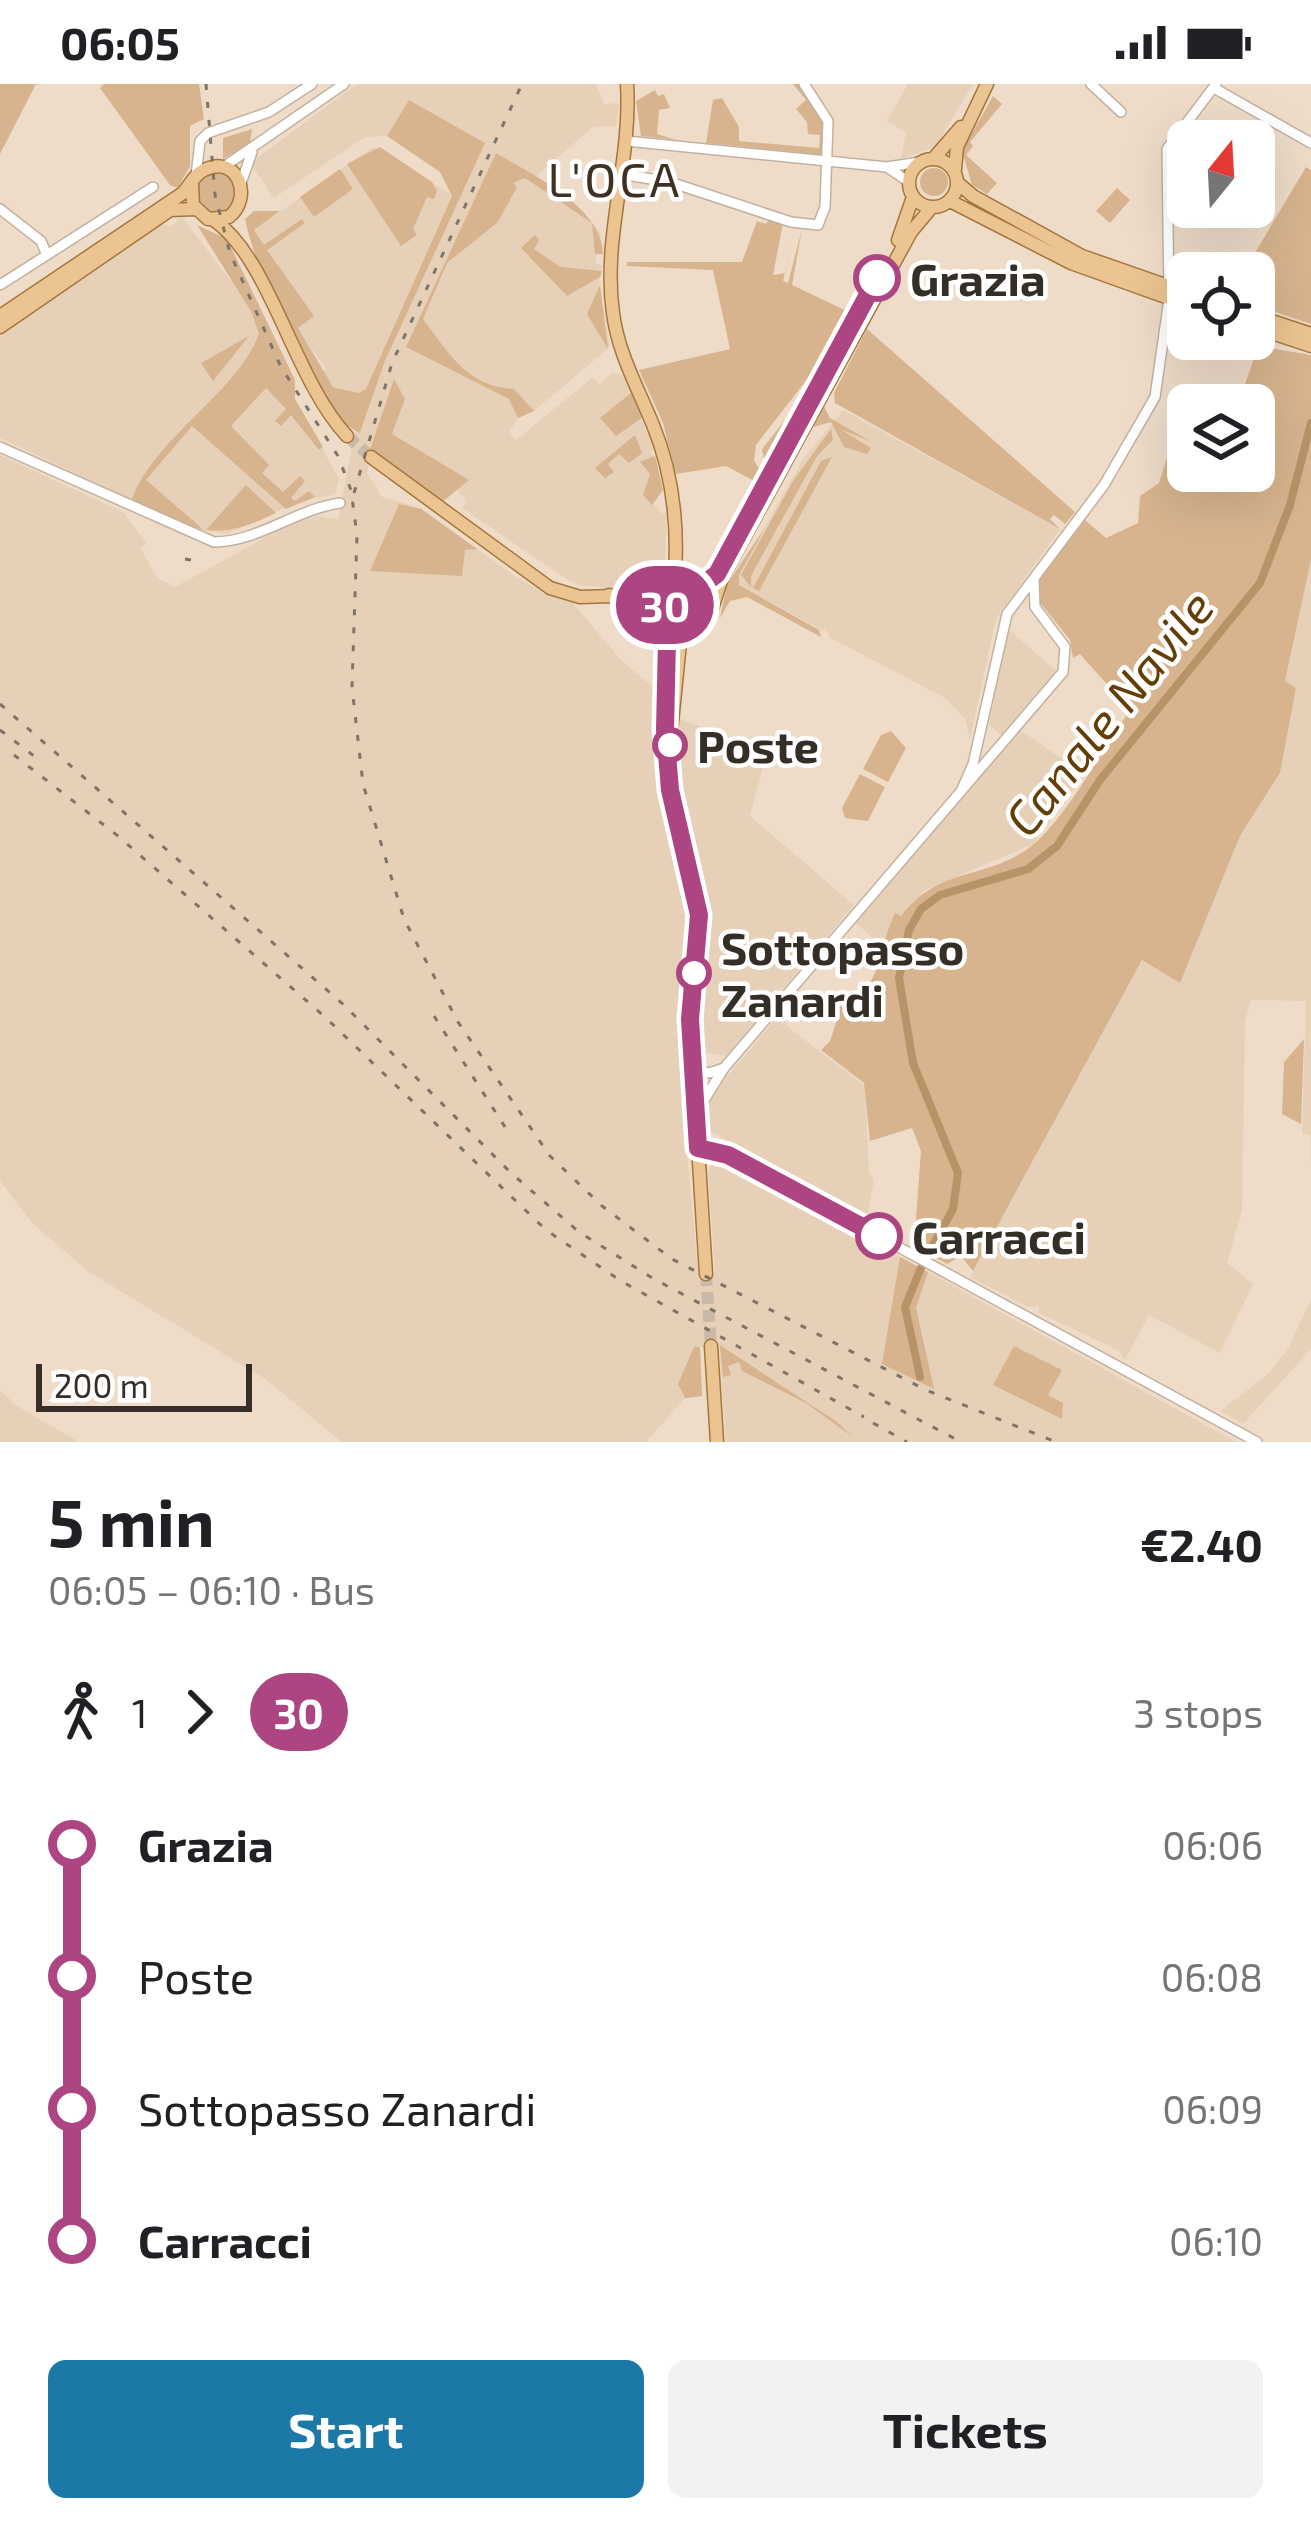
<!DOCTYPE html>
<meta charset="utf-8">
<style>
:root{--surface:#fff;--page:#f2f2f2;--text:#202124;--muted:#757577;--accent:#1c78a6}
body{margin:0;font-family:"Exo 2",sans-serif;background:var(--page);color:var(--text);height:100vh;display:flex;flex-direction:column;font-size:45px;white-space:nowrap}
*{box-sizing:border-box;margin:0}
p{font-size:39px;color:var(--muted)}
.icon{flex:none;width:66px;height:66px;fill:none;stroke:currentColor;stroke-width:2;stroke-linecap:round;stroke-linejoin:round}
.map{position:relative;height:1358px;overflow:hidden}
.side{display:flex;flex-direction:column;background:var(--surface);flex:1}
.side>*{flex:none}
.badge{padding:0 24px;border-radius:39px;font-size:42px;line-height:78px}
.needle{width:78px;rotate:18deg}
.controls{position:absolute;left:1167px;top:36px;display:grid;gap:24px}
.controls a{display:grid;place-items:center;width:108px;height:108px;border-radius:18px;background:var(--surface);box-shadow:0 12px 48px #0002;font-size:60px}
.scale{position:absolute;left:36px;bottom:30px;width:216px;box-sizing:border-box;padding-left:12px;border:6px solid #352e27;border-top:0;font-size:33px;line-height:42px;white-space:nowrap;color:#352e27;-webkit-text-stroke:9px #fff;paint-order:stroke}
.map>.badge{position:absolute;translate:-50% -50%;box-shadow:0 0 0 6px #fff}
.legs{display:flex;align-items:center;gap:18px;height:132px;padding:0 48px;font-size:39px}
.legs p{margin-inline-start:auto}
.headline{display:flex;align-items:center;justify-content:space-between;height:204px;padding:0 48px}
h1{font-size:66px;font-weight:700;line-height:90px}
.button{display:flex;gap:24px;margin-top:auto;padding:24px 48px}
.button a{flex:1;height:138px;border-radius:18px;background:var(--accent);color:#fff;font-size:48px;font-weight:700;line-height:138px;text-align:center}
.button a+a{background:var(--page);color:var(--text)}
ul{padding:0 48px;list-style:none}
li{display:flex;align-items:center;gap:42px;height:132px;font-size:45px}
li i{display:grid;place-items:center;width:18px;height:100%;margin:0 15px;background:currentColor}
li i::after{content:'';width:30px;height:30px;margin:-15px;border:9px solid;border-radius:50%;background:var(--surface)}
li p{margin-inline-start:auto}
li:first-child i{background:linear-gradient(#0000 50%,currentColor 0)}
li:last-child i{background:linear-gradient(currentColor 50%,#0000 0)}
.status{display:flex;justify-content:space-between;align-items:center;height:84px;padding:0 60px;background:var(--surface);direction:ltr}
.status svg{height:33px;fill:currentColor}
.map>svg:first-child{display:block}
</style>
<div class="status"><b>06:05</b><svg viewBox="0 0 49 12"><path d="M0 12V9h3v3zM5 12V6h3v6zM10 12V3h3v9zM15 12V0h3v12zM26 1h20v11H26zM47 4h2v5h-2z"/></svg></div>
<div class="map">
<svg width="1311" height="1358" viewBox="0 0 1311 1358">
<rect width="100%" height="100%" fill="#eedcc9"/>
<!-- built -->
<path fill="#e7d0b8" d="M357,0H596L604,20L619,19L616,42L593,43L534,94L577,123L600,147L603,170L596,171V179L602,181L599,200L610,263L534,327L518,334L509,348L516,356L593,293L599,300L613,288L623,291L654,365L649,370L655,372L663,406L653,420L663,430L667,427L664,501L653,508L578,501L565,494L462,424L466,417L458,407L374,357L367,389L382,413L421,424L509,488L546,511L572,518L622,577L658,607L661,722L688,838L680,920L682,1011L698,1188L715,1189L708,1086L716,1076L900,1173L883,1279L920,1260L916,1224L928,1188L1236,1358H726L719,1261L700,1263L702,1312L685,1314L646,1358H342L265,1295L89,1188L32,1139L0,1097V371L123,428L147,459L140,464L158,494L175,503L294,438L317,432L338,435L355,347L361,348L385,277L484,59L409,16L387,52L365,53L274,114L251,81L254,76Z
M908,0H973L935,63L901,75L906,49L887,37Z
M373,63L452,111L366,306L359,309L333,303L322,288L326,285L297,244L313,233L254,146Z
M182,133L243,213L295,296V315L339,395L335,411L303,416L227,450L193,444L0,354V250L160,140L171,142Z
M843,326L1060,445L996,535L970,655L965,635L947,615L829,553L826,543L823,547L734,498L803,375Z
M1311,476V1083L1310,1051L1302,1050L1306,917L1251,916L1245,938L1242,1126L1227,1179L1253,1200L1220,1269L1149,1231L1125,1276L1118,1266L1039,1229V1222L1028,1223L970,1193L1142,876L1180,898L1240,752L1280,689L1296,604L1285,597Z
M1008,545L1056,587L1001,651L989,641Z
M680,635L767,667L750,732L854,821L726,972L702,968L710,831L681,708Z
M1020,646L1084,690L1033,760L925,806L900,832L895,829L883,861L879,860L856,839Z
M781,929L788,943L865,1002L869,1088L874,1096L867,1135L704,1044L706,1017Z
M1311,1215V1265L1243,1340L1220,1327L1266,1292L1288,1265Z
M0,1306L17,1322L79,1358H0Z"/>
<!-- green -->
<path fill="#d7b48e" d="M0,0H36L0,70Z
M104,0H199L204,35L190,42V82L178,104L170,101L100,4Z
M793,0H800L823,34L825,71L706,59L713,16L722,14L739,43V57L819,64L820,51L808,50L807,38L796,25L806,16Z
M655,6L658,12L664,10L670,24L659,26L657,50L676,56L641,52L636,17Z
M993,12L1002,20L970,58L973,62L966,71L997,99L987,110L972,101L962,67Z
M409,16L485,59L385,277L360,349C316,331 254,181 245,135L254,127H280L254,146L264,161L302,135L305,139L267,166L314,232L298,244L333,303L359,309L366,305L452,112L440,88L387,52Z
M252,45L250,59L223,75V54Z
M380,63L432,98L437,107L434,115L427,113L413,145L417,151L401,162L347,80Z
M496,69C531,90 603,123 603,170H595L592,139L525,94L513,99L517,103L498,138L447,179L423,235C449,269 467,303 514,305L534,327L518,334L509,315L406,263Z
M1306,83L1311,86V240L1254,221V189H1243Z
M920 98a14 14 0 1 1 28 0a14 14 0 1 1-28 0Z
M340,85L353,105L314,133L300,113Z
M195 109a21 21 0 1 1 42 0a21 21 0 1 1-42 0Z
M1117,104L1130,116L1110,139L1096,127Z
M769,135L783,139L773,191L785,189L795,145L783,197L788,199L802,145L792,201L851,229L832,263L756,361L754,377L763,391L758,399L726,382L676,390L663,339L639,286L730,265L713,186L627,182V178H742L757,137L766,140Z
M197,141L227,155L295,296V315L323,363L319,366L291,331L281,342L275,337L286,325L266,304L231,342L269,381L262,389L283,408L300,392L305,397L291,414L295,417L309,407L315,413L286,425L192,342L146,396L205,447L246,401L276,429C211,461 194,445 132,415C156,352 236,310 259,250L252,229Z
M535,151L539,156L534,165L560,183L602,187L600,193L567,212L521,164Z
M600,201L608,265L587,230Z
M867,245L1075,428L1065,440L1054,431L1050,435L1060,445L835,319L834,309Z
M249,252L213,297L201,279Z
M1258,262L1311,271V476L1285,597L1296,604L1280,689L1240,752L1180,899L1142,876L973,1187L961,1172L947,1180L914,1162L921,1067L912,1044L870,1057L864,999L821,966L830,957L838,933L827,926C883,917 875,871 895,829L901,832C938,784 978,796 1023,768C1061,745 1103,664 1130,626L1080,570L1073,574L1070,556L1038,516L1039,494L1085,436L1106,454L1138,439L1140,412L1159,399L1175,348L1188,353V387H1254V321H1238Z
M394,295L405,315L392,350L469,396L441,419L370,366Z
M809,306V307L766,385L762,365Z
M631,309L643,333L616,352L600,334Z
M823,320L830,334L872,358L840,345L871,364L867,370L844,363L831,338L810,344Z
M831,345L833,356L817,372L751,492V503L741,491L793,397Z
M635,351L642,369L629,379L619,370L608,380L614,388L605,394L595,384Z
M655,372L663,406L652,421L643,411L650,390L640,378Z
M832,373L759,507L753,504L821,377Z
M399,420L421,425L477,465L465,466L462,492L370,487Z
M766,442L739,491V501L819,546L821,553L747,513L730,517L720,534L727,500Z
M672 523a17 17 0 1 1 34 0a17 17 0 1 1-34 0Z
M891,647L906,664L888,698L863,685L881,651Z
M860,690L885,703L868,737L845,734L842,724Z
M1304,955L1301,1040L1282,1030L1284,978Z
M900,1173L928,1188L916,1224L934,1305L882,1280Z
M720,1261L837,1338L853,1353L806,1319L742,1287L739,1278L728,1282L731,1291L723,1293Z
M1014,1262L1062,1286L1048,1311L1063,1319L1062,1335L993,1301Z
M694,1263H700L702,1312L685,1314L678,1300Z"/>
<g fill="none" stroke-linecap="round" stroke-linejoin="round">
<!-- canal -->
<path stroke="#b89368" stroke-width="8" d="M928,1170L953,1125L958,1089L913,979L899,894L909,846L921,825L940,811L1028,785L1057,762L1100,696L1260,499L1290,421L1311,339
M920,1293L905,1223L921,1184"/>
<!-- major-tunnel -->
<path stroke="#c9b9a9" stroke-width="12" stroke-dasharray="12 6" stroke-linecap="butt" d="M347,352L371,373
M706,1190L711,1262"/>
<defs>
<path id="minor" d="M1091,0L1121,28
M1214,4L1311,59
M626,57L887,83L920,78
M225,82L344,0
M887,83L909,98
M620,90L670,98L791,138L818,141L825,123L828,37L804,0
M196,92L200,57L208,49L269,28L312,0
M241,99L252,68
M0,125L41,157L46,169
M0,201L153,103
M0,363L214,458C258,458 296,425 340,419
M962,705L973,680L1007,530L1104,401L1155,313L1169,215L1167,65L1216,0
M693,985L709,989L724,984
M696,1029L724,984L1063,588L1065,563L1035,523L1034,495
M698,1064L733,1073L1257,1358"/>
<path id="major" d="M627,0C632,77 602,152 613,229C618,269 638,304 653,341C674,392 679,449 674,504
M934,74L961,43
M909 99a24 24 0 1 1 48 0a24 24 0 1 1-48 0Z
M955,85L957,63L987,0
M958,99L973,112L1082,172L1188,209
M950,117L1071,179L1188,221
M214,136C271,176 293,294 347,352
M898,156L913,113
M1254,231L1311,250
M0,232L183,109C190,101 195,90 204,86C237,69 254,113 229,133L208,135L193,121L192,99
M0,243L170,126L195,125
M1254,243L1311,262
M371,373L550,504L580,513L613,512
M609,511L665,526
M670,658L680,559L708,537L722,494L911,148L932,123
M706,1190L690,935L699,831L671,706L665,521C669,503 683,495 701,502L713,517
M711,1262L717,1358"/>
</defs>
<!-- minor casing -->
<use href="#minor" stroke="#c2b19f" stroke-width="12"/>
<!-- major casing -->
<use href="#major" stroke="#a4763c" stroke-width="15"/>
<!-- minor -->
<use href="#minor" stroke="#fff" stroke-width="9"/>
<!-- major -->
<use href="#major" stroke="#ecc491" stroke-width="12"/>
<!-- rail -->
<path stroke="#7f7468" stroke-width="3" stroke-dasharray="6 12" stroke-linecap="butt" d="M206,0L215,111L230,169L281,283L338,372L351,406L357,451L352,603L363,700L404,835L458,938L550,1072L602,1122L672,1175L926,1306L1056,1358
M354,409L392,279L522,0
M185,475L191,476
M0,620L344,921L511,1089L579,1148L654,1195L961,1358
M0,646L38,675
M14,671L118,752L325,933L546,1146L621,1197L864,1333
M434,932L505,1043
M873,1339L907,1358"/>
</g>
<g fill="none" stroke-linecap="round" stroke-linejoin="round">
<defs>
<path id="line-1" d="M877,194L717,490L701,502L680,500L668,511L665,646L670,706L699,831L690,935L698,1064L728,1071L879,1152"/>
</defs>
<!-- line-1 casing -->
<use href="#line-1" stroke="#fff" stroke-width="27"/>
<!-- line-1 -->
<use href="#line-1" stroke="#ad4582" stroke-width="18"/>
</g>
<!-- markers -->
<g fill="#fff" stroke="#ad4582" stroke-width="6">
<circle cx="877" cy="194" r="21"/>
<circle cx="670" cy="661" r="15"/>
<circle cx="694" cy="889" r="15"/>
<circle cx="879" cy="1152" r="21"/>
</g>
<g text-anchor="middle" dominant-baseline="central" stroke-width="9" stroke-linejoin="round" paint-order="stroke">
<!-- stop labels -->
<g font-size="45" font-weight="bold" fill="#352e27" stroke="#fff" text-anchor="start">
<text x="910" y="194">Grazia</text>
<text x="697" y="661">Poste</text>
<text x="721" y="863">Sottopasso<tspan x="721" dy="52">Zanardi</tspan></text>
<text x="912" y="1152">Carracci</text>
</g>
<!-- neighbourhood labels -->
<g font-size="48" letter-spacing="3" fill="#3e3121" stroke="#fff">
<text x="615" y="94">L'OCA</text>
</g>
<!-- water labels -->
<g font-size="48" font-style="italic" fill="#633e06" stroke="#fff">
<text transform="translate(1108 628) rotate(-51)">Canale Navile</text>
</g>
</g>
</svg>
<div class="controls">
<a><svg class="needle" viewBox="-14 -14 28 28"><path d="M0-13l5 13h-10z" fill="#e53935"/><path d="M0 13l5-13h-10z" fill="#757577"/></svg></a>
<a><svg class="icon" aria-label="locate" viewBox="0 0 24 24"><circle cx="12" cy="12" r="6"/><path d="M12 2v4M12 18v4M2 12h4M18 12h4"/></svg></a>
<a><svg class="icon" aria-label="layers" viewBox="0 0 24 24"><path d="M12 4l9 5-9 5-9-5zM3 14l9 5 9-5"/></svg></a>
</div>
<div class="scale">200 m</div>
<b class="badge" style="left:665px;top:521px;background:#ad4582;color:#fff">30</b>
</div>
<section class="side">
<div class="headline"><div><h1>5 min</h1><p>06:05 – 06:10 · Bus</p></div><b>€2.40</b></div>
<div class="legs"><svg class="icon" aria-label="walk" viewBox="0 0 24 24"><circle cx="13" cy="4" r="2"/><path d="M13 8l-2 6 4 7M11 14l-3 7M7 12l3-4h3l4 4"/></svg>1<svg class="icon" aria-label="forward" viewBox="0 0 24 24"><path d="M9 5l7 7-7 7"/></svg><b class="badge" style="background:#ad4582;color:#fff">30</b><p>3 stops</p></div>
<ul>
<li><i style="color:#ad4582"></i><b>Grazia</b><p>06:06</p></li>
<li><i style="color:#ad4582"></i><span>Poste</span><p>06:08</p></li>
<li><i style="color:#ad4582"></i><span>Sottopasso Zanardi</span><p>06:09</p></li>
<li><i style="color:#ad4582"></i><b>Carracci</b><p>06:10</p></li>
</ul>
<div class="button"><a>Start</a><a>Tickets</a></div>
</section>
